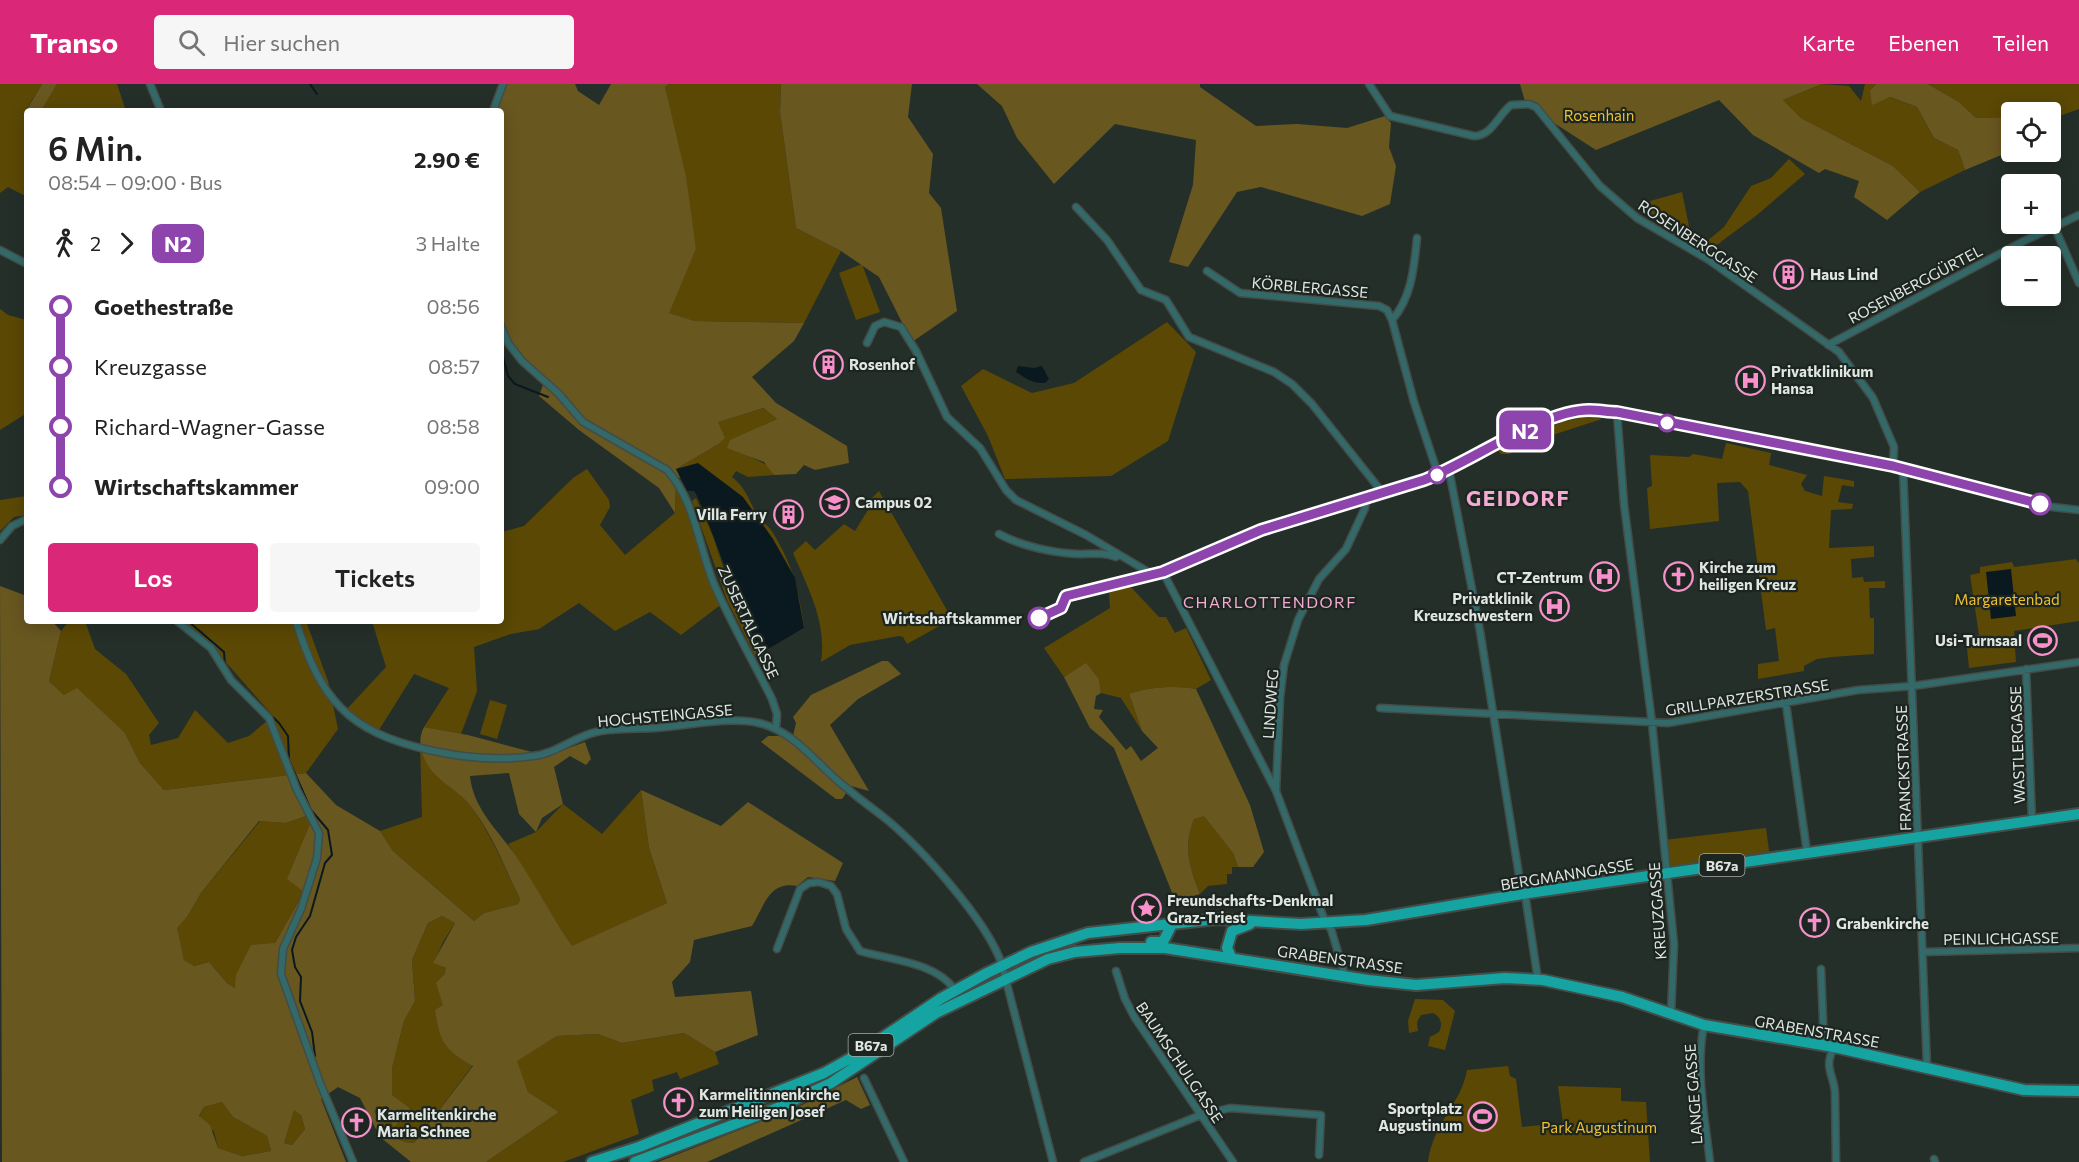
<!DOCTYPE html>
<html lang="de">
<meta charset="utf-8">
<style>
:root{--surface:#fff;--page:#f6f6f6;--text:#222;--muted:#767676;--accent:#db2777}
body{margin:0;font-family:Commissioner,sans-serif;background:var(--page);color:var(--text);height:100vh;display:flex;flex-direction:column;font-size:22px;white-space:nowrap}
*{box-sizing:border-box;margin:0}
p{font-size:20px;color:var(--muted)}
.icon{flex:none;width:33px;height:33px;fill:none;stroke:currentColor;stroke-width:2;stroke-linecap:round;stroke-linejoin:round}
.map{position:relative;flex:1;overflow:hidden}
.panel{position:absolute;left:24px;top:24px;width:480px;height:516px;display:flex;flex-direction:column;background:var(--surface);border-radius:6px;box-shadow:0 3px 15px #0003}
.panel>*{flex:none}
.badge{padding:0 12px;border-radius:9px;font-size:21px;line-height:39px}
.controls{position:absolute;left:2001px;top:18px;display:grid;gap:12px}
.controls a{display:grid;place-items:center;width:60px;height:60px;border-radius:6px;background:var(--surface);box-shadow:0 3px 15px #0003;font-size:30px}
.map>.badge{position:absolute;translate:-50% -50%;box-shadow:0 0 0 3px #fff}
.legs{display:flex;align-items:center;gap:9px;height:66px;padding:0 24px;font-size:20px}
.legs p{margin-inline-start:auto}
.head{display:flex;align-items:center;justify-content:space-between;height:102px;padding:0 24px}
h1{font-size:33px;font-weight:600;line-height:45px}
.primary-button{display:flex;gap:12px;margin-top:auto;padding:12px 24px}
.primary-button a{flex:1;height:69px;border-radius:6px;background:var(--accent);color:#fff;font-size:24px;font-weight:600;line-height:69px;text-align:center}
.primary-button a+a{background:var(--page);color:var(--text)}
ul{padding:0 24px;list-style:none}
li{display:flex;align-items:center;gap:21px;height:60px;font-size:22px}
li i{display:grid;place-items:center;width:9px;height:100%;margin:0 8px;background:currentColor}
li i::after{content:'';width:15px;height:15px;margin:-8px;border:4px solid;border-radius:50%;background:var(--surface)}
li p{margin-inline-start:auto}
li:first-child i{background:linear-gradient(#0000 50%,currentColor 0)}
li:last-child i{background:linear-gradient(currentColor 50%,#0000 0)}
header{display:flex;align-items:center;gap:36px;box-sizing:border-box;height:84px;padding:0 30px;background:var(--accent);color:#fff}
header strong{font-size:28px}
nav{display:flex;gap:33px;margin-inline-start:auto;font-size:21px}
.search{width:420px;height:54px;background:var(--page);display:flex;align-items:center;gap:15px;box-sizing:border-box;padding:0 21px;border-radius:6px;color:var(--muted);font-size:22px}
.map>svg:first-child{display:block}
</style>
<header>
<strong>Transo</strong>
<div class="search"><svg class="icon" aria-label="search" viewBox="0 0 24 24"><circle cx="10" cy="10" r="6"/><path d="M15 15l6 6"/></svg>Hier suchen</div>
<nav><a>Karte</a><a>Ebenen</a><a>Teilen</a></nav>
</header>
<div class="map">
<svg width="2079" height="1078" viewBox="0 0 2079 1078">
<rect width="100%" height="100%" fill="#252f29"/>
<!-- green -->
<path fill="#5b4805" d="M0,0H42L23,31L27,33V113L8,103L0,109Z
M57,0H117L126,27H41Z
M669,0H781L780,28L796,144L841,167L804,239L695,237L668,229L696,165L665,3Z
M1822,0L1849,2L1861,17L1865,0H1876L1870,6L1917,23L1934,54L1958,66L1965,86L1920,108L1893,82L1801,34L1783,16Z
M1928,0H2079V25L2051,35L2050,28H2012L2011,33L1976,34L1959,18Z
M1789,75L1805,90L1757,131L1710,166L1706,158L1724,143L1751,102L1771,94Z
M1682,108L1692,157L1636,121Z
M862,180L880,228L856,236L839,189Z
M0,225L8,231L26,236L27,232V329L0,346Z
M1167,238L1196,268L1168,357L1111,392L1005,395L988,352L961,302L983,285L1032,309L1074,299Z
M765,324L777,335L731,356L751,373L769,382L774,391L748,393L736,387L732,393C745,403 748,414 755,427C759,435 768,441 773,449C793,482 799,506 804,544L765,567C749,559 708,432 694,407H687L676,385L717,361V338Z
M1589,332L1602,335L1534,357L1509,370H1501L1497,365L1562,338Z
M1726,359L1771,369L1769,381L1807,391L1801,400L1805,407L1822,412L1824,392L1854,397V403L1842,401L1838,418L1853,420L1852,425L1831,426L1829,464L1874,462V473L1851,475L1852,494L1863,493L1864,498L1885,497V504H1869L1870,534H1874V570L1832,573L1817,575L1804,582V587L1758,595V580L1779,577L1775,544L1766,546L1748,407L1740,398L1717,399L1719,437L1650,445L1647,404L1652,402L1650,371L1689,373L1693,370L1722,375Z
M587,385L609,416L610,423L600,441L625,471L675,429L676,397L723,519L681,551L650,528L615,547L579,519L539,545L511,550L474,563L477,607L461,650L424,643L449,604L414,590L379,646L346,626L386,583L372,537H501V448L524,442L573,394Z
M879,407L952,535L907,560L903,553L899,552L850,561L821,578C827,538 808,504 793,469L806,457L815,466L844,440L855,447L868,426L863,423Z
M27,412V431L14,433L0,447V416Z
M696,414L712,450L731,506L758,564L765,569L756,574L727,516L692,417Z
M2076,475L2079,479V537L2014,547L2016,578L1969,584L1966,554L1979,551L1970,491L1980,489V483L2012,478L2014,483Z
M1129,501L1159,533H1166L1175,549L1186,544L1211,596L1196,605C1179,601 1145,603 1129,610L1142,647L1121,614L1101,609L1099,595L1086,580L1064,593L1044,564L1110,524L1109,509Z
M69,537H85L95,565L126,590L159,639L149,651L151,661L178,654L195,626L228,659L249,652L273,632L209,559L177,537H306L328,597L338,645L306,689L164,706L140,679L125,649L64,611L49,597L61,547Z
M490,616L507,621L497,655L480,650Z
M420,659C431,695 448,694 469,720C487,742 507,788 520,815L518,820L484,829L474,837L393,767L380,747L422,733Z
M641,706L649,764L667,819L572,863L508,760L536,748L563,720L602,750Z
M1204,731L1233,769L1238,783H1232V790H1227V800L1208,802L1200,810C1189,781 1183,764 1194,735Z
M306,732L312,737L304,808L275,859L235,904L227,899L209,878L193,882L184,876L176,844L187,833L201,809L260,737L286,739Z
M1766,744L1770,774L1667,790L1664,756Z
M442,832L455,839L443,858L434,879L446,884L444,891L473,981L414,1059C394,1059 385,1043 374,1028L377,1022L385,1021L389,1034L410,1024L392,1011V984L404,937L415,917L412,876L428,839Z
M965,905L966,907L839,990L796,1011L637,1073L818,999Z
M1415,915L1443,916L1455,927L1445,966L1428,962L1430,953L1439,948C1443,940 1441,933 1433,929L1421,931L1417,938L1418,947L1409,949L1408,937Z
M684,949L715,968L719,980L680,995L677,988L652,996L654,1007L631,1016L639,1050L563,1078H486L559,1028L528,1008L516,977L557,952L598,950L622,959Z
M1508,982L1510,992L1516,995L1522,1043L1563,1039L1558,1002L1621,1004V1017L1646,1018L1650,1078H1428C1433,1038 1461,1021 1467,986Z
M222,1018L233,1033L267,1052L271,1067L242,1072L218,1064L214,1048L199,1033L204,1023Z
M294,1025L301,1031L305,1045L292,1061L284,1059Z"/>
<!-- forest -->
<path fill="#695720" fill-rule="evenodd" d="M42,0H57L41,27H27V33L23,32Z
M505,0H575L578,7L599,21L611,0H669L665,3L686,93L696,165L669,229L695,237L804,239L794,257L752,293L776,319L847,362L849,379L815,386L804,381L796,390L774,391L764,378L727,364L730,356L777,335L764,324L718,338L725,354L717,361L676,385L680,393L676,397L675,429L659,404L579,346L539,312L544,298L522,277L501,250V27H496Z
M781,0H912L908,33L933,70L929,109L941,124L957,227L912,258L879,193L841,167L796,144L780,28Z
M977,0H1200V3L1256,42L1297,40L1347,44L1385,32L1391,39L1389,63L1396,82L1390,120L1362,132L1261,103L1237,108L1188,183L1169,178L1193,101L1196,56L1115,40L1054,100L1017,54L1002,22Z
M1520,0H1822L1783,16L1801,34L1893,82L1920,108L1887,136L1854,113L1859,97L1825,85L1819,89L1753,51L1719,16L1596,66L1526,21Z
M1876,0H1928L1959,18L1976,34L2011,33V67L1965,86L1958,66L1934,54L1917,23L1890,13L1872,21L1870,6Z
M0,502L27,512V537H52L61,547L49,597L64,611L77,604L125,649L140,679L164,706L306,689L336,721L380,747L393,767L474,837L484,829L518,820L520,815C505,784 491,747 469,720C457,705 435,696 426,678C420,667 418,654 424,643L468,651L532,668L538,675L585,658L591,675L586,681L570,672L554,683L563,720L542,734L536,748L519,730L509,689L470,692C473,726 501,749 518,775C537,804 553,834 572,862L667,819L649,764L641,706L721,742L748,718L843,779L835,797L808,793L797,802C769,797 765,821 752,842L694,856L690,878L672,898L675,913L751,907L758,951L715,968L684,949L622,959L598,950L557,952L517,977L528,1008L559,1028L486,1078H411L380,1053L360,1014L338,1003L321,1015L346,1078H2ZM306,732L311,738L287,795L304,808L275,859L251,861L236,891L235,904L227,899L209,878L194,882L184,876L177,844L187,833L201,809L259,737L286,739ZM442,832L455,839L433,879L446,884L444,891L436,899L443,921L435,926C440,959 445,966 473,982L414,1059C394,1059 385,1043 374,1028L377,1022H387L389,1034L394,1043L410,1024L392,1011V984L404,937L415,917L412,876L428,839ZM222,1018L233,1033L267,1052L271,1067L242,1072L218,1064L210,1041L199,1032L204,1023ZM294,1026L301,1031L305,1045L292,1061L284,1059Z
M882,577H888L901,590L858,615L830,641L869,707L851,702L842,715H836L761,658L768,652H793L796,639L793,633L811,611Z
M1086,579L1099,595L1101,609L1096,612L1094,625L1103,626L1099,633L1126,666L1131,662L1141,677L1158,664L1142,647L1129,610C1145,603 1179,601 1196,605L1250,721L1264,768L1253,783H1238L1233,769L1204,732L1194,735C1183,764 1189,781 1200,810L1190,813L1173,811L1114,664L1090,644L1064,593Z
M857,993L870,1021L861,1025L846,1016L707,1078H658L798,1023Z"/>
<!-- water -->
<path fill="#0a1920" d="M1018,282L1034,284L1042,282L1049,295L1045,299C1033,300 1025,294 1016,288Z
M698,379L743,413L773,455L795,494L804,544L765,567C748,559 709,432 694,407H687L676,385Z
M2011,485L2016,532L1991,535L1986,488Z"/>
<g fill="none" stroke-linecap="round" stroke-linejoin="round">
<!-- stream -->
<path stroke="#0a1920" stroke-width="2" d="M310,0L317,10
M501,265L508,292L515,300L548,313
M188,537L224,568L225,581L235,596L279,639L288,652L289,676L311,726L328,746L332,771L325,779L310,832L296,853L292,866L295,883L301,893L300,917L312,948L315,972"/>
<defs>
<path id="minor" d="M150,0L161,27
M1369,0L1390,32L1474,52C1492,52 1498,31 1511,21L1529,20L1536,23L1600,102L1637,134L1709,176L1839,268L1873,314L1894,363L1893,382
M493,27L503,0
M1076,123L1107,156L1141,206L1166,216L1189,253L1274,288L1292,300L1312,320L1382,408
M2054,142L2079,199
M0,166L27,180
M1207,187L1240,209L1379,222L1387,226L1392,236L1414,318L1438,390
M1392,236C1412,213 1414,183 1417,154
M501,242L508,259L522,277L558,309L583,338L667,386C696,418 698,462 714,500C731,539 753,577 772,615L777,630L776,644
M867,259L875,242L884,238L901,243L916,267L947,333L980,364L1006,406L1016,416L1086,451L1152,490
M1828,261L2024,157L2079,131
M1617,329L1624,420L1652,639L1674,860L1671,930
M1903,384L1927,983
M1449,386L1480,547L1522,810
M999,450C1021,462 1053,469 1078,470C1093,470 1102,468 1116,473
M0,456L12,442L27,435
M1163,488L1276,707L1326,840L1331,845L1345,892
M1066,512L1163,488L1261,446L1424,396C1469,379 1544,326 1589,326C1599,326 1608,328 1617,329L1893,382L2052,423L2079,426
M177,537L211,564L231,596L269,634L297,706L319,749L317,774L301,825L283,865L281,890L320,999L353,1078
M296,537C320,615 348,648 429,666C464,674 498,677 533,672C555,670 574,653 596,648C615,644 636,645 655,644C688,642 727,632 759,639C791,646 814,676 838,697C852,709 866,720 881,731C917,759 988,837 1002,881L1053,1078
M2026,585L2032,737
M1786,620L1807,768
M1380,624L1668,639L1858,606L1913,602L2079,578
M1276,707L1280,614L1284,581L1298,536L1319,495L1346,465L1365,424L1367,413
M1525,810L1538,896
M777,865L800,805L809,799L819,798L831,802L837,810L846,845L860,867C890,876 936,878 955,906
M1923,868L2079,864
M1821,885L1824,962
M1116,887L1125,915L1135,934L1233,1078
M1704,941C1695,985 1705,1034 1710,1078
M1834,963C1823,985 1834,990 1835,1009L1836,1078
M864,994L904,1078
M1934,1075L1935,1078
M1084,1078L1201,1031L1230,1024L1321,1031L1319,1071"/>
<path id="primary" d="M1151,858H1163L1172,840
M1231,873L1227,864L1232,847L1250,840
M592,1078L639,1063L824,989L858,970L940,915L987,889L1031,868L1088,849L1217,835L1301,840L1366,836L1522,810L2079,730
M635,1078L775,1025L831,999L936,929L1048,875L1075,868L1120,864H1165L1368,896L1416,901L1505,894L1543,896L1622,913L1704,941L1834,963L2024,1006L2079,1007"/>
</defs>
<!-- minor casing -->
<use href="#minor" stroke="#434c47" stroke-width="9"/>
<!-- primary casing -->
<use href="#primary" stroke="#434c47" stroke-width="14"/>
<!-- minor -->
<use href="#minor" stroke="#336968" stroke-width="6"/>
<!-- primary -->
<use href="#primary" stroke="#16a4a3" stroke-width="10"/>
</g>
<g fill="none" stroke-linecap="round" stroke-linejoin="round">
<defs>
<path id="line-1" d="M1039,534L1061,524L1066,512L1163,488L1261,446L1424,396C1469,379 1543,326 1589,326C1599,326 1608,328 1617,328L1893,382L2040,420"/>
</defs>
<!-- line-1 casing -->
<use href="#line-1" stroke="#fff" stroke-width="14"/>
<!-- line-1 -->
<use href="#line-1" stroke="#8e44ad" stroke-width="9"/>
</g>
<!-- icons -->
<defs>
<symbol id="building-ring" viewBox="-11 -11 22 22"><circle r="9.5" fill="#1c2520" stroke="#f890cb" stroke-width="1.5"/><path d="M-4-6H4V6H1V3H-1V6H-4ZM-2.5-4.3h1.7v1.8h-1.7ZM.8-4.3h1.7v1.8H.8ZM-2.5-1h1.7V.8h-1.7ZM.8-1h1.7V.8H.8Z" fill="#f890cb"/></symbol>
<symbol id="hospital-ring" viewBox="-11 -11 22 22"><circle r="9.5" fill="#1c2520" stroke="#f890cb" stroke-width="1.5"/><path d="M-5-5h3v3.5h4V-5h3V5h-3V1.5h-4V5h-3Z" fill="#f890cb"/></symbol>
<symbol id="university-ring" viewBox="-11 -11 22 22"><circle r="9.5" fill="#1c2520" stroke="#f890cb" stroke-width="1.5"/><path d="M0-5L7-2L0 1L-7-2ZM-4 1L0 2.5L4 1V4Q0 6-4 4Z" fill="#f890cb"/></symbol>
<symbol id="church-ring" viewBox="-11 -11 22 22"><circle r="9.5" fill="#1c2520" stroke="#f890cb" stroke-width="1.5"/><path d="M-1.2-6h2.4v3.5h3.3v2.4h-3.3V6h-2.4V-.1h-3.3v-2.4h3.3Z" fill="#f890cb"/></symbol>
<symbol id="stadium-ring" viewBox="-11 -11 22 22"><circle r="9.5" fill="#1c2520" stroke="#f890cb" stroke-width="1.5"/><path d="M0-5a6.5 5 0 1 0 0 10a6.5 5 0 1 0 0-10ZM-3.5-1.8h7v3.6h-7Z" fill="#f890cb"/></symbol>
<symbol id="sight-ring" viewBox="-11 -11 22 22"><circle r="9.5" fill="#1c2520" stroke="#f890cb" stroke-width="1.5"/><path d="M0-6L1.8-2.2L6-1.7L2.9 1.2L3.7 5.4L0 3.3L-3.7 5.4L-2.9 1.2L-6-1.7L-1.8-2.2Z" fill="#f890cb"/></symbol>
</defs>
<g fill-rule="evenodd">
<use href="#building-ring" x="1772" y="174" width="33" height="33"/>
<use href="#building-ring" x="812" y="264" width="33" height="33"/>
<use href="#hospital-ring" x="1734" y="280" width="33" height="33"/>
<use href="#university-ring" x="818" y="402" width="33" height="33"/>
<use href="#building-ring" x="772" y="414" width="33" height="33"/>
<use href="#church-ring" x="1662" y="476" width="33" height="33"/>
<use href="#hospital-ring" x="1588" y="476" width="33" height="33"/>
<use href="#hospital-ring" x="1538" y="506" width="33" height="33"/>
<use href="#stadium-ring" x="2026" y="540" width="33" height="33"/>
<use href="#sight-ring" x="1130" y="808" width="33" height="33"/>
<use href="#church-ring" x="1798" y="822" width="33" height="33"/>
<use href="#church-ring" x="662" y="1002" width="33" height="33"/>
<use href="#stadium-ring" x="1466" y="1016" width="33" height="33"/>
<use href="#church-ring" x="340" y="1022" width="33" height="33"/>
</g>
<!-- markers -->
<g fill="#fff" stroke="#8e44ad" stroke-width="3">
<circle cx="1667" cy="339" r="8"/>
<circle cx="1437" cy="391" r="8"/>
<circle cx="2040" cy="420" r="10"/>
<circle cx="1039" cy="534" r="10"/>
</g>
<g text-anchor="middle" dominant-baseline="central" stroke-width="4.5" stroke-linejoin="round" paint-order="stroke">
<!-- shield labels -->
<g fill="#1c2520" stroke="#a5aca8" stroke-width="1.5">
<rect x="1699.5" y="770" width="45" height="22" rx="4.5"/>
<rect x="848.5" y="950" width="45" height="22" rx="4.5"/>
</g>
<g font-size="14" font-weight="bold" fill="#e0e6e2">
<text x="1722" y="781">B67a</text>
<text x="871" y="961">B67a</text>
</g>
<!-- park labels -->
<g font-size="15" fill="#eec130" stroke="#1c2520">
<text x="1599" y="31">Rosenhain</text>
<text x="2007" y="515">Margaretenbad</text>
<text x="1599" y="1043">Park Augustinum</text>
</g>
<!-- street labels -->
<g font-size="15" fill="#e0e6e2" stroke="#1c2520">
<text transform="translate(1698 157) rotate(33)">ROSENBERGGASSE</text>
<text transform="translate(1915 200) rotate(-28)">ROSENBERGGÜRTEL</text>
<text transform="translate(1310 203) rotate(5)">KÖRBLERGASSE</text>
<text transform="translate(749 538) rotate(65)">ZUSERTALGASSE</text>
<text transform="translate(1747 613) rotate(-9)">GRILLPARZERSTRASSE</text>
<text transform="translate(1270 620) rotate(-86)">LINDWEG</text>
<text transform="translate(665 631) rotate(-5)">HOCHSTEINGASSE</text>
<text transform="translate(2017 661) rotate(-92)">WASTLERGASSE</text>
<text transform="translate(1903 684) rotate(-92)">FRANCKSTRASSE</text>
<text transform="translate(1567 790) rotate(-9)">BERGMANNGASSE</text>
<text transform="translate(1657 827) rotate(-94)">KREUZGASSE</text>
<text transform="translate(2001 854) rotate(-1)">PEINLICHGASSE</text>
<text transform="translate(1340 875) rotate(8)">GRABENSTRASSE</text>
<text transform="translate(1817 947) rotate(10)">GRABENSTRASSE</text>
<text transform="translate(1180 978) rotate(56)">BAUMSCHULGASSE</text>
<text transform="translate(1693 1010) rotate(-94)">LANGE GASSE</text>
</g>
<!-- poi labels -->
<g font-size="15" font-weight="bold" fill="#e0e6e2" stroke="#1c2520" text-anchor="start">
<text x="1810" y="190">Haus Lind</text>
<text x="849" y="280">Rosenhof</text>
<text x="1771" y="287">Privatklinikum<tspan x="1771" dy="17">Hansa</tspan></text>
<text x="855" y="418">Campus 02</text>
<text x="767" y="430" text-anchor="end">Villa Ferry</text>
<text x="1699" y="483">Kirche zum<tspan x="1699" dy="17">heiligen Kreuz</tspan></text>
<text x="1583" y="493" text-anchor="end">CT-Zentrum</text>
<text x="1533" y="514" text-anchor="end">Privatklinik<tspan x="1533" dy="17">Kreuzschwestern</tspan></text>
<text x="2022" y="556" text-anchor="end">Usi-Turnsaal</text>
<text x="1167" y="816">Freundschafts-Denkmal<tspan x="1167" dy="17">Graz-Triest</tspan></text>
<text x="1836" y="839">Grabenkirche</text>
<text x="699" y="1010">Karmelitinnenkirche<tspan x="699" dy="17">zum Heiligen Josef</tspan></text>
<text x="1462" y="1024" text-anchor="end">Sportplatz<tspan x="1462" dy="17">Augustinum</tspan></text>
<text x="377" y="1030">Karmelitenkirche<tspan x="377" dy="17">Maria Schnee</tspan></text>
</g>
<!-- stop labels -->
<g font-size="15" font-weight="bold" fill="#e0e6e2" stroke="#1c2520" text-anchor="end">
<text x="1022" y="534">Wirtschaftskammer</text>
</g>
<!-- neighbourhood labels -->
<g font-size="16" letter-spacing="1.5" fill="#f4aad2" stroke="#1c2520">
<text x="1270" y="517">CHARLOTTENDORF</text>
</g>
<!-- district labels -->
<g font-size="21" font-weight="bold" letter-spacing="1.5" fill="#f4aad2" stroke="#1c2520">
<text x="1518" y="413">GEIDORF</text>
</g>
</g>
</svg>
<div class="controls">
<a><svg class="icon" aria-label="locate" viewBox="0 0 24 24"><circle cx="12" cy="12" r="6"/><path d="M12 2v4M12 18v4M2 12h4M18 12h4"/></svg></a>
<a>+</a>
<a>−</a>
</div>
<b class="badge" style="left:1525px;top:346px;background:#8e44ad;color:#fff">N2</b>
<section class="panel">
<div class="head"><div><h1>6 Min.</h1><p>08:54 – 09:00 · Bus</p></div><b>2.90 €</b></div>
<div class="legs"><svg class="icon" aria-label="walk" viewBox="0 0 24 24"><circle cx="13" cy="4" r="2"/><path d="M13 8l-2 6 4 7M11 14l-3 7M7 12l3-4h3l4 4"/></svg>2<svg class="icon" aria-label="forward" viewBox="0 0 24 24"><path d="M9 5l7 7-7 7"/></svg><b class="badge" style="background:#8e44ad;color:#fff">N2</b><p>3 Halte</p></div>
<ul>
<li><i style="color:#8e44ad"></i><b>Goethestraße</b><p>08:56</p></li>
<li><i style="color:#8e44ad"></i><span>Kreuzgasse</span><p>08:57</p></li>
<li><i style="color:#8e44ad"></i><span>Richard-Wagner-Gasse</span><p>08:58</p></li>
<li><i style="color:#8e44ad"></i><b>Wirtschaftskammer</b><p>09:00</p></li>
</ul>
<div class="primary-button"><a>Los</a><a>Tickets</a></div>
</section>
</div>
